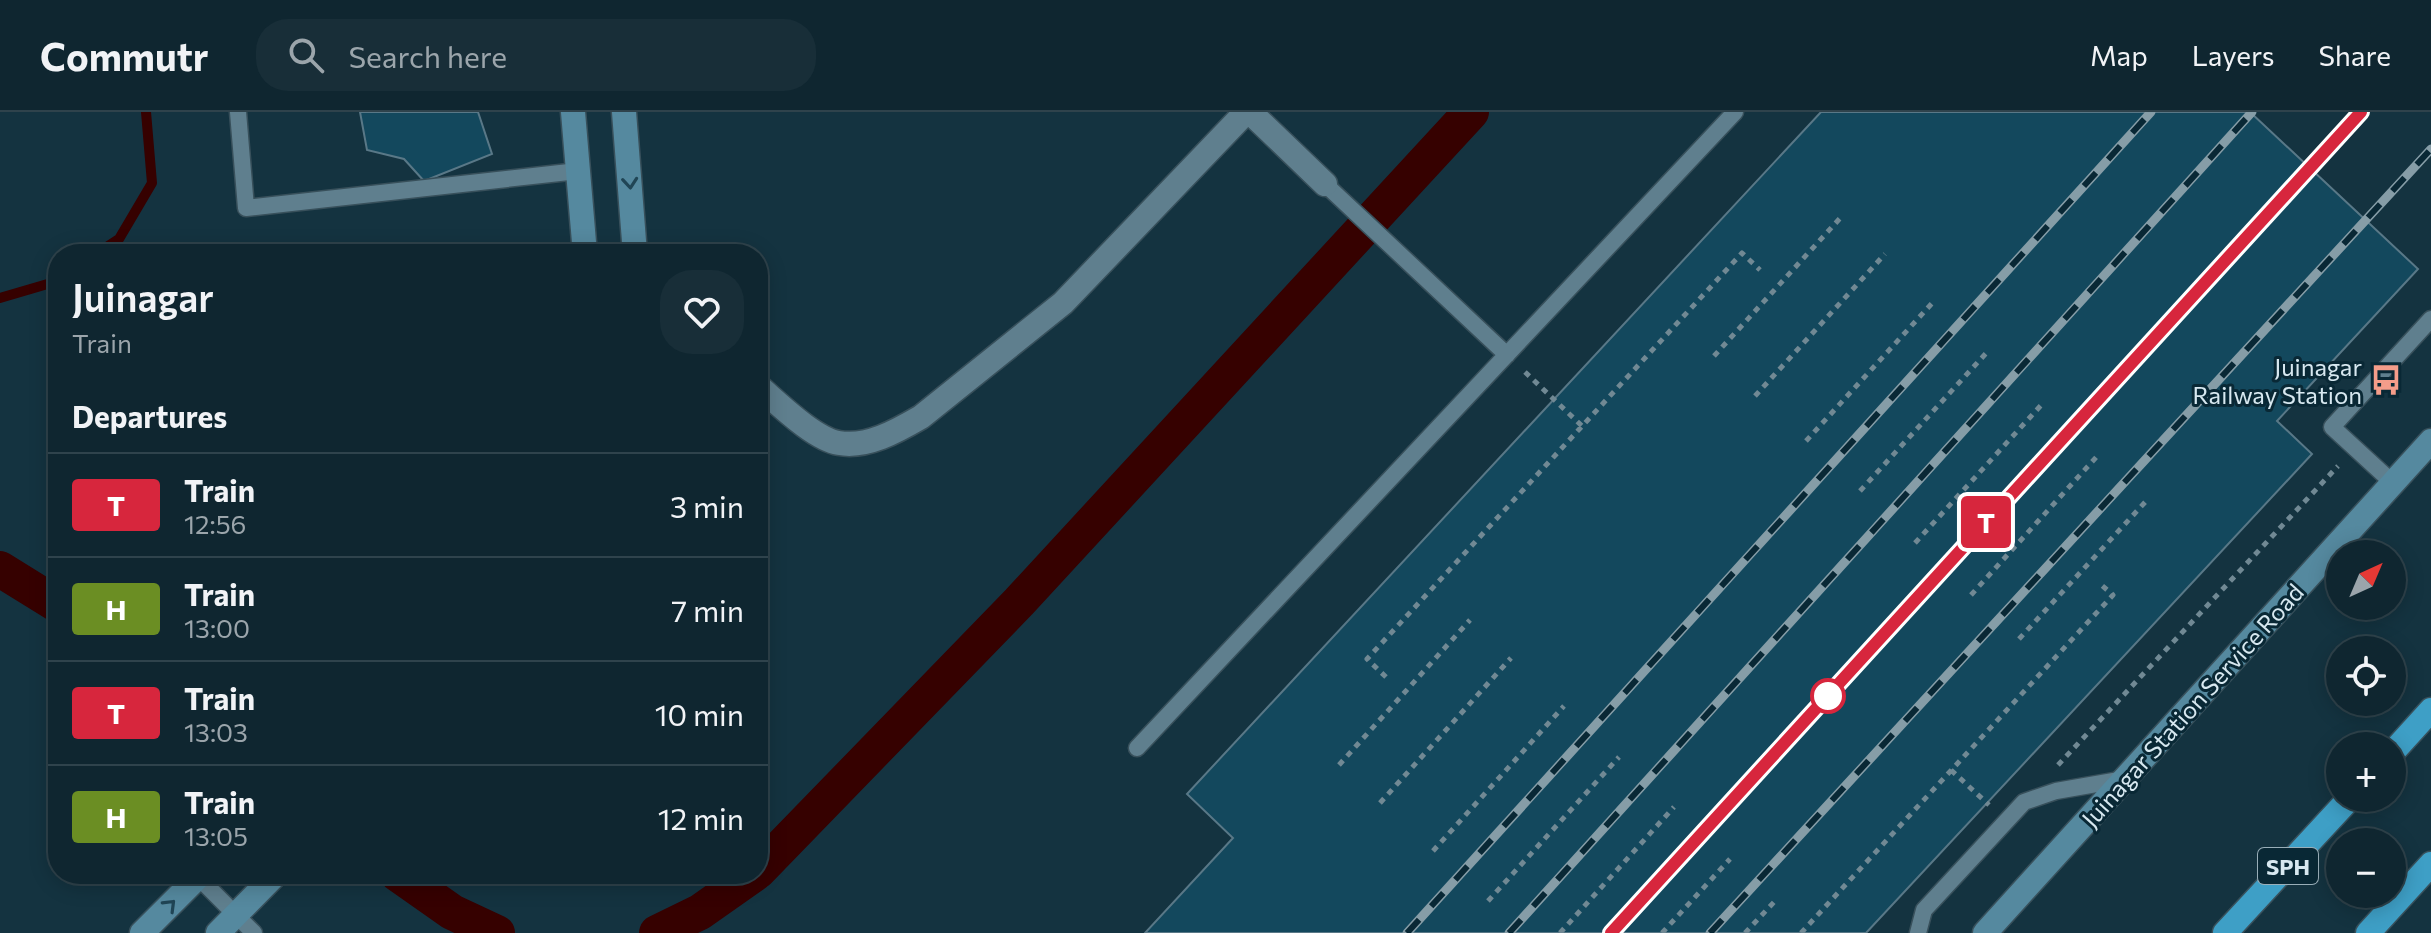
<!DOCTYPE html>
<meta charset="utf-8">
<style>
:root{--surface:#0f2630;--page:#182e38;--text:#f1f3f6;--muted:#9ba5ab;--line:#2f434c}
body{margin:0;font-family:Commissioner,sans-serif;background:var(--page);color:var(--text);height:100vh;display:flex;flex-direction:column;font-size:30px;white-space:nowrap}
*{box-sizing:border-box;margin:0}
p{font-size:26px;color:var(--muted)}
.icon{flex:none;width:44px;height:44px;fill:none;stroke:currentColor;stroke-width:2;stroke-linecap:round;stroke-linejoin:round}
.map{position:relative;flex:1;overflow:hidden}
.drawer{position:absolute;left:48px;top:132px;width:720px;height:640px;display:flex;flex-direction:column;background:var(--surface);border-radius:32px;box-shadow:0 4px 20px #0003,0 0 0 2px var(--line)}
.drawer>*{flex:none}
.badge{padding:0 16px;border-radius:6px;font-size:28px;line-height:52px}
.needle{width:52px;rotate:44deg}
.controls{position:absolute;left:2326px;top:428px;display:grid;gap:16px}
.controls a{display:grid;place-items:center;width:80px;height:80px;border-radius:50%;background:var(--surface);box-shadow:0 4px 20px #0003,0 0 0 2px var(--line);font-size:40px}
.map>.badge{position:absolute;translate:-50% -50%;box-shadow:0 0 0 4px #fff}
h2{padding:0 24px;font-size:30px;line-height:72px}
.round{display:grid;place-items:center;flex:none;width:84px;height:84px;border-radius:32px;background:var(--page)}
.head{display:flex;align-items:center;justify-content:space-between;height:136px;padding:0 24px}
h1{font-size:38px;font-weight:600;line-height:60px}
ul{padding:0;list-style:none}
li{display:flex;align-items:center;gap:24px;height:104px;padding:0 24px;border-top:2px solid var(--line)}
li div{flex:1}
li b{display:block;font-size:30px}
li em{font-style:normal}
li .badge{min-width:88px;font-weight:700;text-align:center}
header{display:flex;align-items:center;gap:48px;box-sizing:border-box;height:112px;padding:0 40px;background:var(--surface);border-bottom:2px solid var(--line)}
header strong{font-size:38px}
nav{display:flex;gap:44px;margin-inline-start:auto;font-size:28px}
.search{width:560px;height:72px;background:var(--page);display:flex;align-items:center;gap:20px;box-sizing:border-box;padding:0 28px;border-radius:32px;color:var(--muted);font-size:30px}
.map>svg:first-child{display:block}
</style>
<header>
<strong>Commutr</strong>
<div class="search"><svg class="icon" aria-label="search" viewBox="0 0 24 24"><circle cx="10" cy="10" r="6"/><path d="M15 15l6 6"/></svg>Search here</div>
<nav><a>Map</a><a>Layers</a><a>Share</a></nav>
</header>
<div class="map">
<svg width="2431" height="821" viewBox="0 0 2431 821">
<rect width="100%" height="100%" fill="#143340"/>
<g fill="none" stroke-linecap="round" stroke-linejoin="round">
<!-- stream -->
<path stroke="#360100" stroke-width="10" d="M96,142L119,127L152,71L146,0
M0,186L51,171L58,167"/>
<!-- canal -->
<path stroke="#360100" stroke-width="36" d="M0,457L58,493
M758,759L1019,490L1471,0
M398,762L452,800L497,821
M657,821L700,800L754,762"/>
</g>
<!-- building -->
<path fill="#13485d" stroke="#597887" stroke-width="2" d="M360,0H478L492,42L424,69L404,47L367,38Z
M1821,0H2250L2418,157L2277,309L2312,342L1866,821H1145L1233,726L1187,682Z"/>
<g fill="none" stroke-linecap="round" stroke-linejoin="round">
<defs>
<path id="lane" d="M238,0L246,96L578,59
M1325,72L1507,243
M2393,371L2332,315L2431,207
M1137,636L1735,0
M198,765L254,821
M1918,821L1924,798L2024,690L2056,679L2125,667"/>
<path id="street" d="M1250,0L1325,72
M758,274C778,291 814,327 839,331C867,336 897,319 921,305L1063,191L1246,0"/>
<path id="secondary" d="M573,0L585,142
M624,0L635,142
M142,821L201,762
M218,821L276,762
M1985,821L2431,329"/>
<path id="highway" d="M2392,641L2431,598
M2225,821L2350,686
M2368,821L2431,752"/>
</defs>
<!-- lane casing -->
<use href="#lane" stroke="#38505b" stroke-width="19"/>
<!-- street casing -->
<use href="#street" stroke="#38505b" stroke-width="27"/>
<!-- secondary casing -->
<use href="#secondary" stroke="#38505b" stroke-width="27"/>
<!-- highway casing -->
<use href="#highway" stroke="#38505b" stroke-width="27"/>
<!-- path -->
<path stroke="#718994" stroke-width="5" stroke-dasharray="6 6" stroke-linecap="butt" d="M1714,244L1843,103
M1525,260L1583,315
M1755,284L1885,142
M1806,329L1935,188
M1860,379L1989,238
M1915,431L2044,290
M1971,483L2100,341
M2019,527L2148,387
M1386,565L1367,547L1742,141L1760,158
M1339,653L1470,508
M2058,653L2338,354
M1951,658L1989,693
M1380,691L1511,546
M1433,739L1564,594
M1488,789L1619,645
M1560,821L1674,695
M1662,821L1730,747
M1745,821L1775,789
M1801,821L2113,483L2098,470"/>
<!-- lane -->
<use href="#lane" stroke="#5f7f8e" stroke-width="16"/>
<!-- street -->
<use href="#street" stroke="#5f7f8e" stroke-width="24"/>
<!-- secondary -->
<use href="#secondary" stroke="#55899f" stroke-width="24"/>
<!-- highway -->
<use href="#highway" stroke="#3e9fc6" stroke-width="24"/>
<defs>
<path id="rail" d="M1407,821L2151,0
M1509,821L2252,0
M1611,821L2361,0
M1710,821L2431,37"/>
</defs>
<!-- rail casing -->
<use href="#rail" stroke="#869da7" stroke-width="9"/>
<!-- rail -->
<use href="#rail" stroke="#092835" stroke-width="6" stroke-dasharray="18" stroke-linecap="butt"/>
</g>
<!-- one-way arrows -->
<defs><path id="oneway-chevron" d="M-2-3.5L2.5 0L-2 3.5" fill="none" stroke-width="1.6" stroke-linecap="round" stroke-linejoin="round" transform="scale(2)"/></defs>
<g stroke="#204555">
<use href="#oneway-chevron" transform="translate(630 71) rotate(85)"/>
<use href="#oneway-chevron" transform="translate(170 793) rotate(-45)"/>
</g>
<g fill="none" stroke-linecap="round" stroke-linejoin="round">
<defs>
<path id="line" d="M1611,821L2361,0"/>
</defs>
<!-- line casing -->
<use href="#line" stroke="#fff" stroke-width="18"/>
<!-- line -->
<use href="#line" stroke="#d7263d" stroke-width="12"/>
</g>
<!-- icons -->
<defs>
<symbol id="bus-bare" viewBox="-9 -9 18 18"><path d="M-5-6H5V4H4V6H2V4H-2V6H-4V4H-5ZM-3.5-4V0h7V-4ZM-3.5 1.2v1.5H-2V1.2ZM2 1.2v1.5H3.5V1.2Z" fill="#f49d8a" stroke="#092835" stroke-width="2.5" paint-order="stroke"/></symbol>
</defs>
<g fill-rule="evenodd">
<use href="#bus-bare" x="2364" y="246" width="44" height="44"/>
</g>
<!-- markers -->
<circle fill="#fff" stroke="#d7263d" stroke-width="4" cx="1828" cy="584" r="16"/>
<g text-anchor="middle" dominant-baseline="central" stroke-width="6" stroke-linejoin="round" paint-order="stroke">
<!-- shield labels -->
<rect fill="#092835" stroke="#99aeb8" stroke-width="2" x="2258" y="736" width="60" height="36" rx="6"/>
<g font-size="22" font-weight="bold" fill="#d7e8f0">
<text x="2288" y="754">SPH</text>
</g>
<!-- poi labels -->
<g font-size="24" fill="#d7e8f0" stroke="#092835" text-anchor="end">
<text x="2362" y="254">Juinagar<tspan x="2362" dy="28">Railway Station</tspan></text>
</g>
<!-- street labels -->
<g font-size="24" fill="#d7e8f0" stroke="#092835">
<text transform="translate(2192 593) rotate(-48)">Juinagar Station Service Road</text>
</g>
</g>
</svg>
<div class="controls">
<a><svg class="needle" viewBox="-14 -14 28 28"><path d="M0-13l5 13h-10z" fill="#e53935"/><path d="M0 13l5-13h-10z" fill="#9ba5ab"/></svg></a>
<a><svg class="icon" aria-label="locate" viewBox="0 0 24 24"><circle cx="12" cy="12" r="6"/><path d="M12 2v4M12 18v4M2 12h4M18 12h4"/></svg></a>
<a>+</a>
<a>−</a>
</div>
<b class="badge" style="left:1986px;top:410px;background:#d7263d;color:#fff">T</b>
<section class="drawer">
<div class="head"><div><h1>Juinagar</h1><p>Train</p></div><a class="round"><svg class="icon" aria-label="heart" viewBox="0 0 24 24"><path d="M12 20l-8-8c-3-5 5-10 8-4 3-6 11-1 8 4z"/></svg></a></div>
<h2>Departures</h2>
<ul>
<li><span class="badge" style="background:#d7263d;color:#fff">T</span><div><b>Train</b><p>12:56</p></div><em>3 min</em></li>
<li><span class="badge" style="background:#6b8e23;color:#fff">H</span><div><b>Train</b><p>13:00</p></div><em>7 min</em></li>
<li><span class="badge" style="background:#d7263d;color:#fff">T</span><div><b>Train</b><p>13:03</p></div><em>10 min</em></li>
<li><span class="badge" style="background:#6b8e23;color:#fff">H</span><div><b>Train</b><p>13:05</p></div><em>12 min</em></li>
</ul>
</section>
</div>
